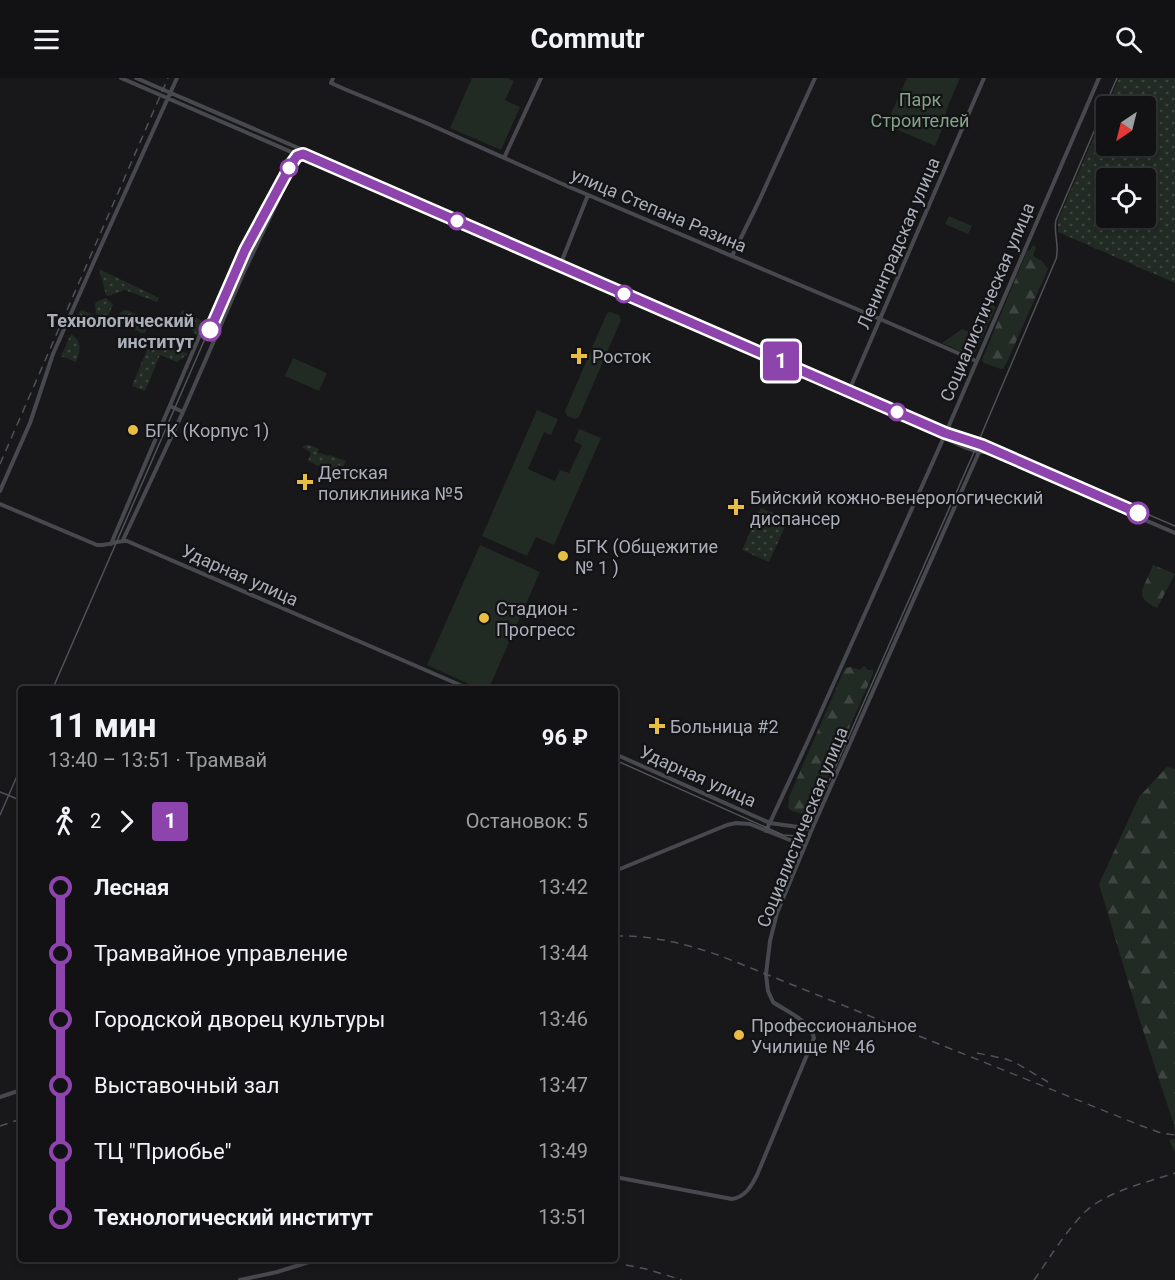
<!DOCTYPE html>
<html lang="ru">
<meta charset="utf-8">
<style>
:root{--surface:#121214;--page:#1f2022;--text:#f1f3f6;--muted:#9c9ea0;--line:#313234}
body{margin:0;font-family:Roboto,sans-serif;background:var(--page);color:var(--text);height:100vh;display:flex;flex-direction:column;font-size:22px;white-space:nowrap}
*{box-sizing:border-box;margin:0}
p{font-size:20px;color:var(--muted)}
.icon{flex:none;width:33px;height:33px;fill:none;stroke:currentColor;stroke-width:2;stroke-linecap:round;stroke-linejoin:round}
.map{position:relative;flex:1;overflow:hidden}
.sheet{position:absolute;left:18px;top:608px;width:600px;height:576px;display:flex;flex-direction:column;background:var(--surface);border-radius:6px;box-shadow:0 3px 9px #0003,0 0 0 2px var(--line)}
.sheet>*{flex:none}
.badge{padding:0 12px;border-radius:4px;font-size:21px;line-height:39px}
.needle{width:39px;rotate:215deg}
.tools{position:absolute;left:1096px;top:18px;display:grid;gap:12px}
.tools a{display:grid;place-items:center;width:60px;height:60px;border-radius:6px;background:var(--surface);box-shadow:0 3px 9px #0003,0 0 0 2px var(--line);font-size:30px}
.map>.badge{position:absolute;translate:-50% -50%;box-shadow:0 0 0 3px #fff}
.legs{display:flex;align-items:center;gap:9px;height:66px;padding:0 30px;font-size:20px}
.legs p{margin-inline-start:auto}
.summary{display:flex;align-items:center;justify-content:space-between;height:102px;padding:0 30px}
h1{font-size:33px;font-weight:700;line-height:45px}
ul{padding:0 30px;list-style:none}
li{display:flex;align-items:center;gap:21px;height:66px;font-size:22px}
li i{display:grid;place-items:center;width:9px;height:100%;margin:0 8px;background:currentColor}
li i::after{content:'';width:15px;height:15px;margin:-8px;border:4px solid;border-radius:50%;background:var(--surface)}
li p{margin-inline-start:auto}
li:first-child i{background:linear-gradient(#0000 50%,currentColor 0)}
li:last-child i{background:linear-gradient(currentColor 50%,#0000 0)}
header{display:flex;justify-content:space-between;align-items:center;height:78px;padding:0 30px;background:var(--surface);font-size:27px;font-weight:700}
.map>svg:first-child{display:block}
</style>
<header><svg class="icon" aria-label="menu" viewBox="0 0 24 24"><path d="M4 6h16M4 12h16M4 18h16"/></svg>Commutr<svg class="icon" aria-label="search" viewBox="0 0 24 24"><circle cx="10" cy="10" r="6"/><path d="M15 15l6 6"/></svg></header>
<div class="map">
<svg width="1175" height="1202" viewBox="0 0 1175 1202">
<defs>
<pattern id="grass-dots" width="8" height="8" patternUnits="userSpaceOnUse" patternTransform="scale(1.5)"><rect width="8" height="8" fill="#222a24"/><path d="M2 2h.1M6 6h.1" fill="none" stroke="#3f4642" stroke-width="1.8" stroke-linecap="round"/></pattern>
<pattern id="forest-firs" width="22" height="20" patternUnits="userSpaceOnUse" patternTransform="scale(1.5)"><rect width="22" height="20" fill="#222a24"/><path d="M5 1l3.5 6h-7zM16 11l3.5 6h-7z" fill="#3f4642"/></pattern>
</defs>
<rect width="100%" height="100%" fill="#18181a"/>
<!-- grass -->
<path fill="url(#grass-dots)" fill-rule="evenodd" d="M1119,0H1175V205L1058,154V142L1107,29V68H1146V28H1107ZM1146,100V140H1107V100Z
M99,191L159,220L157,224L125,212L108,218L106,217Z
M106,220L113,226L107,241L98,237L96,235L95,226L96,224Z
M83,232L93,237L94,239L92,246L73,250L80,233Z
M126,232L150,242L145,255H141L126,247L118,245L116,242C119,237 120,233 126,232Z
M182,232L204,244L197,258L180,237Z
M71,256C82,263 81,273 76,284L61,278Z
M151,262L188,276L177,284L160,277L145,313L132,308Z
M306,367H310L319,371L317,374L320,376V375L329,378L330,377L346,383L343,389L338,387L335,395L308,383L311,375L302,369Z
M761,430L788,442L769,484L742,472Z"/>
<!-- forest -->
<path fill="url(#forest-firs)" d="M1033,167L1036,169L1033,178L1042,183L1048,191L1007,284L1003,291H1001L984,285L982,282L1027,173L1030,172Z
M1153,487L1175,496L1157,530C1149,526 1141,523 1142,512Z
M864,588L868,592H873V596L813,732L809,738L790,732L788,729L789,719L845,590L851,589L860,592Z
M1167,689L1175,691V1074L1169,1062L1175,1061L1174,1047L1139,940L1099,806L1139,719Z"/>
<!-- park -->
<path fill="#222a24" d="M472,0H507L514,3L505,22L520,29L501,72L450,50Z
M907,0H960L946,33V42L935,68L886,47Z
M949,138L972,148L968,156L945,146Z
M988,225L996,229L973,279L942,265L962,251L974,255Z
M610,234L619,237L621,242L579,339L575,341L567,338L565,333L607,235Z
M293,280L327,295L319,313L285,298Z
M537,332L558,341L551,357L544,354L528,391L555,403L560,392L569,395L582,367L574,363L579,351L601,360L554,467L536,459L527,478L482,458Z
M480,467L540,494L489,610H478L427,587Z"/>
<g fill="none" stroke-linecap="round" stroke-linejoin="round">
<!-- secondary -->
<path stroke="#47494f" stroke-width="4" d="M121,0L844,314L964,369L979,374H985L993,377L1175,455
M136,0L947,350
M333,0L331,5L342,10L424,44L567,108L880,241L976,283
M504,80L541,0
M732,178L759,123L815,0
M559,190L588,117
M851,308L984,0
M170,328L183,334
M0,413L30,345L53,276L96,179L177,0
M0,426L97,467C109,468 117,462 127,463L467,610
M123,462L183,334L243,196L302,72
M111,466L205,245L211,240L249,156L294,75
M615,676L770,745L812,751
M766,753L807,665L944,359L1099,0
M615,793L727,747L736,745L750,746L805,768
M0,1019L21,1012
M615,1099L732,1121C745,1119 751,1109 757,1097L814,960C811,943 787,934 773,924L768,913L766,896L770,863L777,835L812,751L979,374
M240,1202L277,1194L322,1180"/>
<!-- tram -->
<path stroke="#505258" stroke-width="1.5" d="M53,610L244,171L291,84C295,79 298,74 306,76L946,353L980,364L1175,448
M615,682L783,757L797,758L808,751L971,381L1056,181C1060,167 1053,155 1056,142L1117,0
M0,714L20,722
M0,737L21,689"/>
<!-- rail -->
<path stroke="#505258" stroke-width="1.5" stroke-dasharray="8 6" stroke-linecap="butt" d="M0,386L168,0
M615,858C652,857 686,866 721,878L1142,1048L1161,1055L1175,1057
M977,975L1006,981L1016,985L1048,1004
M0,1048L21,1041
M626,1187L646,1191L682,1202
M1034,1202C1049,1181 1072,1143 1092,1128C1116,1111 1148,1104 1175,1095"/>
</g>
<g fill="none" stroke-linecap="round" stroke-linejoin="round">
<defs>
<path id="line-1" d="M210,252L245,172L292,85L297,78L303,76L945,355L982,367L1138,435"/>
</defs>
<!-- line-1 casing -->
<use href="#line-1" stroke="#fff" stroke-width="14"/>
<!-- line-1 -->
<use href="#line-1" stroke="#8e44ad" stroke-width="9"/>
</g>
<!-- markers -->
<g fill="#fff" stroke="#8e44ad" stroke-width="3">
<circle cx="289" cy="90" r="8"/>
<circle cx="457" cy="143" r="8"/>
<circle cx="624" cy="216" r="8"/>
<circle cx="210" cy="252" r="10"/>
<circle cx="897" cy="334" r="8"/>
<circle cx="1138" cy="435" r="10"/>
</g>
<g fill="#e8be42" stroke="#131315" stroke-width="2">
<path d="M576 269h6v6h6v6h-6v6h-6v-6h-6v-6h6z"/>
<circle cx="133" cy="352" r="6"/>
<path d="M302 395h6v6h6v6h-6v6h-6v-6h-6v-6h6z"/>
<path d="M733 420h6v6h6v6h-6v6h-6v-6h-6v-6h6z"/>
<circle cx="563" cy="478" r="6"/>
<circle cx="484" cy="540" r="6"/>
<path d="M654 639h6v6h6v6h-6v6h-6v-6h-6v-6h6z"/>
<circle cx="739" cy="957" r="6"/>
</g>
<g text-anchor="middle" dominant-baseline="central" stroke-width="4.5" stroke-linejoin="round" paint-order="stroke">
<!-- park labels -->
<g font-size="18" fill="#83a388" stroke="#131315">
<text x="920" y="21">Парк<tspan x="920" dy="21">Строителей</tspan></text>
</g>
<!-- street labels -->
<g font-size="18" fill="#abaeb9" stroke="#131315">
<text transform="translate(659 132) rotate(23)">улица Степана Разина</text>
<text transform="translate(898 165) rotate(-67)">Ленинградская улица</text>
<text transform="translate(987 224) rotate(-67)">Социалистическая улица</text>
<text transform="translate(240 497) rotate(24)">Ударная улица</text>
<text transform="translate(698 698) rotate(24)">Ударная улица</text>
<text transform="translate(802 749) rotate(-68)">Социалистическая улица</text>
</g>
<!-- stop labels -->
<g font-size="18" font-weight="bold" fill="#abaeb9" stroke="#131315" text-anchor="end">
<text x="194" y="242">Технологический<tspan x="194" dy="21">институт</tspan></text>
</g>
<!-- poi labels -->
<g font-size="18" fill="#abaeb9" stroke="#131315" text-anchor="start">
<text x="592" y="278">Росток</text>
<text x="145" y="352">БГК (Корпус 1)</text>
<text x="318" y="394">Детская<tspan x="318" dy="21">поликлиника №5</tspan></text>
<text x="750" y="419">Бийский кожно-венерологический<tspan x="750" dy="21">диспансер</tspan></text>
<text x="575" y="468">БГК (Общежитие<tspan x="575" dy="21">№ 1 )</tspan></text>
<text x="496" y="530">Стадион -<tspan x="496" dy="21">Прогресс</tspan></text>
<text x="670" y="648">Больница #2</text>
<text x="751" y="947">Профессиональное<tspan x="751" dy="21">Училище № 46</tspan></text>
</g>
</g>
</svg>
<div class="tools">
<a><svg class="needle" viewBox="-14 -14 28 28"><path d="M0-13l5 13h-10z" fill="#e53935"/><path d="M0 13l5-13h-10z" fill="#9c9ea0"/></svg></a>
<a><svg class="icon" aria-label="locate" viewBox="0 0 24 24"><circle cx="12" cy="12" r="6"/><path d="M12 2v4M12 18v4M2 12h4M18 12h4"/></svg></a>
</div>
<b class="badge" style="left:781px;top:283px;background:#8e44ad;color:#fff">1</b>
<section class="sheet">
<div class="summary"><div><h1>11 мин</h1><p>13:40 – 13:51 · Трамвай</p></div><b>96 ₽</b></div>
<div class="legs"><svg class="icon" aria-label="walk" viewBox="0 0 24 24"><circle cx="13" cy="4" r="2"/><path d="M13 8l-2 6 4 7M11 14l-3 7M7 12l3-4h3l4 4"/></svg>2<svg class="icon" aria-label="forward" viewBox="0 0 24 24"><path d="M9 5l7 7-7 7"/></svg><b class="badge" style="background:#8e44ad;color:#fff">1</b><p>Остановок: 5</p></div>
<ul>
<li><i style="color:#8e44ad"></i><b>Лесная</b><p>13:42</p></li>
<li><i style="color:#8e44ad"></i><span>Трамвайное управление</span><p>13:44</p></li>
<li><i style="color:#8e44ad"></i><span>Городской дворец культуры</span><p>13:46</p></li>
<li><i style="color:#8e44ad"></i><span>Выставочный зал</span><p>13:47</p></li>
<li><i style="color:#8e44ad"></i><span>ТЦ &quot;Приобье&quot;</span><p>13:49</p></li>
<li><i style="color:#8e44ad"></i><b>Технологический институт</b><p>13:51</p></li>
</ul>
</section>
</div>
